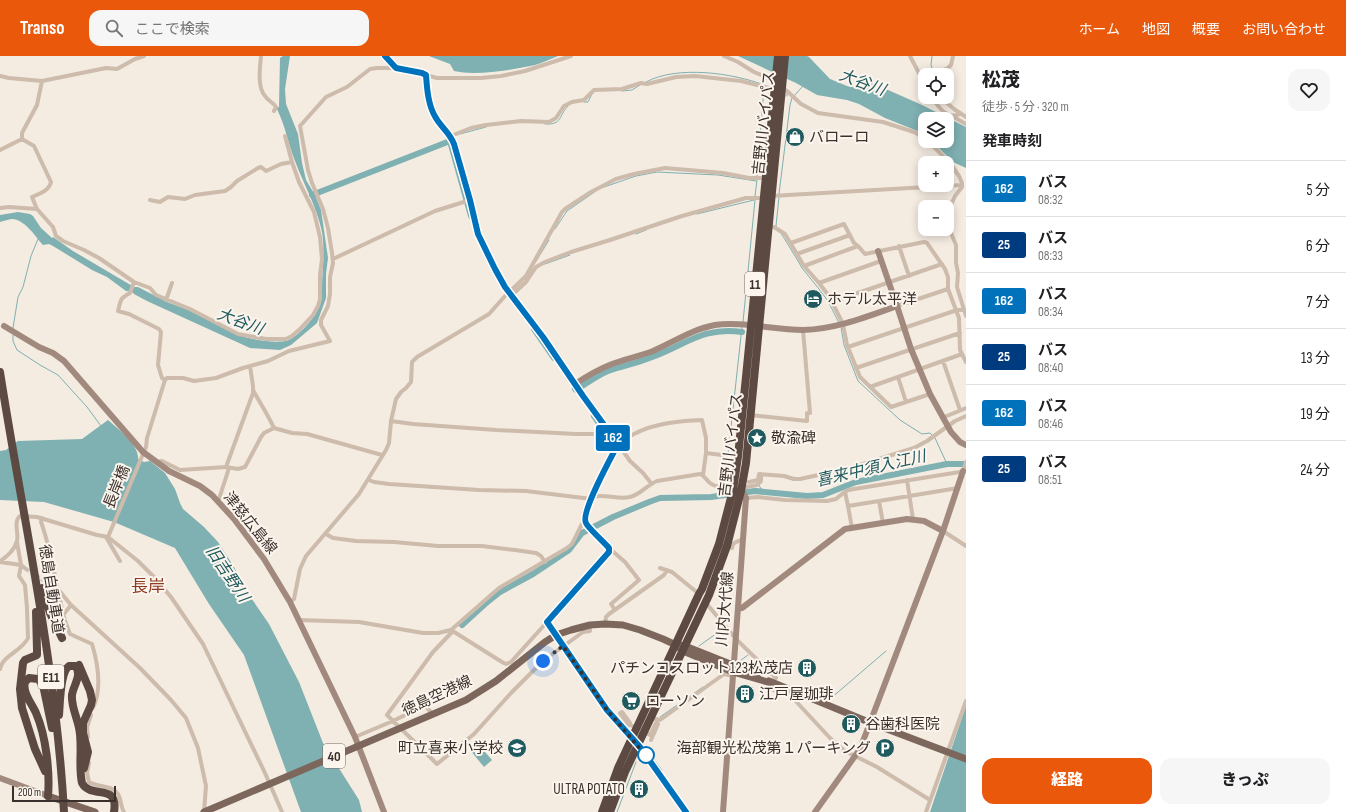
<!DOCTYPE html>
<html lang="ja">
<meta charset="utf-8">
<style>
:root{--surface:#fff;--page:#f6f6f6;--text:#202124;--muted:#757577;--line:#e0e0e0;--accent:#ea580c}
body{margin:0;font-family:"Sofia Sans Condensed","Noto Sans JP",sans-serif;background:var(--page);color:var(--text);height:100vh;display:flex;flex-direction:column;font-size:15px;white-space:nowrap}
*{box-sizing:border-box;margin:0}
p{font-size:13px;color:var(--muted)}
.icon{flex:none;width:22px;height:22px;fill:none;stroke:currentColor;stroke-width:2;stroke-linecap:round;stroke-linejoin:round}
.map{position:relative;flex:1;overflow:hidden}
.details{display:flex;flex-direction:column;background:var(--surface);width:380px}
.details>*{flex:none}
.badge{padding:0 8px;border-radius:3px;font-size:14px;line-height:26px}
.tools{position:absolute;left:918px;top:12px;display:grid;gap:8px}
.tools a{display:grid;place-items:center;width:36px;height:36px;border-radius:8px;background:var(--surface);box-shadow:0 2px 10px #0003;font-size:20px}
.scale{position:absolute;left:12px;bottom:10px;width:104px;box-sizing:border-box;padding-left:4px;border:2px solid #3b302b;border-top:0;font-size:11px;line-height:14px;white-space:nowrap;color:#3b302b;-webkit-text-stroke:3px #fbf5ee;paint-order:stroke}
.you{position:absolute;width:20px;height:20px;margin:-10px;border:3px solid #fff;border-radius:50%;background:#1a73e8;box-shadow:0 0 0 6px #1a73e833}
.map>.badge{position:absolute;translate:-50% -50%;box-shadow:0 0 0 2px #fff}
h2{padding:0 16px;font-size:15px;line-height:36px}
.round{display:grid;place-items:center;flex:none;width:42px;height:42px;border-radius:12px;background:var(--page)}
.head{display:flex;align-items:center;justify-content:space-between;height:68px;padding:0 16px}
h1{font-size:19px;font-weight:800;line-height:30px}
.primary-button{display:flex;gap:8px;margin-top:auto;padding:8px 16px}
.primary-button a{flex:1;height:46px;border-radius:12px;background:var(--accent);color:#fff;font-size:16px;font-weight:800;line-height:46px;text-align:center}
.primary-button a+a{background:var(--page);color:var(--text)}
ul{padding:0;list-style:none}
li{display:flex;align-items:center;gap:12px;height:56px;padding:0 16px;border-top:1px solid var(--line)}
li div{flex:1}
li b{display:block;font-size:15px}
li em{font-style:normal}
li .badge{min-width:44px;font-weight:700;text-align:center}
header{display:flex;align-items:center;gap:24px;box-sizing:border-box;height:56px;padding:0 20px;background:var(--accent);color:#fff}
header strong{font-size:19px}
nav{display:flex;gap:22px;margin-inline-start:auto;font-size:14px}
.search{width:280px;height:36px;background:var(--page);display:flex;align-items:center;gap:10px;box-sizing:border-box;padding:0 14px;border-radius:12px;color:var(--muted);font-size:15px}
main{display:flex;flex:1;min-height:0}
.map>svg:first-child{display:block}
</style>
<header>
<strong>Transo</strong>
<div class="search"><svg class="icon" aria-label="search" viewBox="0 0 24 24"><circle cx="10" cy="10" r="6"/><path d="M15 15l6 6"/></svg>ここで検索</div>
<nav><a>ホーム</a><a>地図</a><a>概要</a><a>お問い合わせ</a></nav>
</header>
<main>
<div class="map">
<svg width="966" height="756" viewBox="0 0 966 756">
<rect width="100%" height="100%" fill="#f4ebe1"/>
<!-- water -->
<path fill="#7fb0b2" d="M283,0H290L285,33L286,48L298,78L302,107L306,124L315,139L321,154L328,202L326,218V242L317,267L291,289L280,294L250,292L147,245L134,238L132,236L126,235L107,221L92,214L53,190L49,188L43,189C35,180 26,165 13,163C9,163 4,165 0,166V159L18,156L30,158L33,160L41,172L52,182L53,181L73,195L134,231H138L167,246L188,254L245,281C255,284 275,287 286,285C295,283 311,266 315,258C319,251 321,242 322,234C322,215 325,195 322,176C317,151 304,129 295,105C288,87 286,72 277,53V52L279,51L280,2Z
M429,0H558C550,3 542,7 535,9C512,14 476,20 454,15L450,8Z
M738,0H807L809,1L830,23L847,30L866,34L870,26L922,49L966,71V112L953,106L932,85H947V63H925V78L885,62L859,48L847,44L817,39L796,27Z
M108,364C117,372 140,390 138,403L144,406L150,405L165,417L175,433L180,447L183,453L204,471L218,486L234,511L245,533L269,568L299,626L323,687L359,744L362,756H301L244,599L209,548L175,492L114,466L44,446L0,444V395L6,394L18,385L82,383Z
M966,650V756H930L935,741Z
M478,688L492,704L484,711L470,694Z"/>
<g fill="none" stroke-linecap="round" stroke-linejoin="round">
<!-- stream -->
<path stroke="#7fb0b2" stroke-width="1" d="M932,0L931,9L934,17
M646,26C677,9 733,17 764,29
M622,35L632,34L640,29
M794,40L803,30
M584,46H588L592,38
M545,68C563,69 558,60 568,50
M460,78L486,71
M757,120L764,32
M604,131L636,120L657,116L718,119L756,125
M779,138L790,49L792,42
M755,140L757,124
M697,158L754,144
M776,170L779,141
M555,173L567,155L596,135
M781,177L798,205L802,212L819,233L828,245L839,267
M636,178L646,174
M535,207L549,184
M545,208L570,199
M743,266L755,144
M841,271L844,289L858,325L900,364L922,378L930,377L933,380
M13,272L18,241L23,231L31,200L38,183
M13,279V285L17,294L40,309L58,319L87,351L101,370
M935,382L947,408
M728,399L742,271
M759,429L762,435
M699,590L724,572
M737,607L748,599
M830,643L886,595
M660,661L703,631
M648,696L662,714
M617,756L636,706"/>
<!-- river -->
<path stroke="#7fb0b2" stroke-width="6" d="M312,139L450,85L471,160
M534,273L554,302
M575,333L576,334C586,328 596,320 608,315C622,310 638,307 652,301C685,289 704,270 742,276
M594,360L607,379
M462,569L485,548L500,536L533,518L569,494L582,477L613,461L649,446L660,442L711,441L755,435L807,440L823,439L856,426L947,408H966"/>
<!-- street-tunnel -->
<path stroke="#cfc6bd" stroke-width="4" stroke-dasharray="4 2" stroke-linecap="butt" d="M780,36L788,39
M725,429L734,428
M26,513L52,530"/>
<!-- street -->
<path stroke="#cdbbac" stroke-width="4" d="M261,0C260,11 257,31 265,40C268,45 273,46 276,51L274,55
M724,0L738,6L754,16L775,25
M910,0L921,21L925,24
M426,19L437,22H481L501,20L525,15L571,0
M932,19L948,12L951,9L953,0
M0,20L9,22L42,25L106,12L117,13L135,3L144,0
M923,22L920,23L925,30
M782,32L787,35L801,48L818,57L883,66L914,76L925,82
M932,41C938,51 947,64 960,58
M940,41L954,53L966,61
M952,60L966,68
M451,80L471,72L486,69L521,65L549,66L556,62L564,50L572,46L584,44L594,34L622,33L641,27L647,28L676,21L695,20L741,25L769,32
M22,83L34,90L51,126C49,135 39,138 32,141L37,153L53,171L56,180L63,185L84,194L99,202L134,226L150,232L156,239L190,253L238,278L266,283H286L292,280L300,273L313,259L318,250L320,243V219L322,203L320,181L314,156L299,126L292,106
M928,85L950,107L959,120L962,127V131L955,140L950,151L948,170L956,189V207L958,217L957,231L966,260
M0,94L22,83V77L37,49L42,25
M771,140L962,129
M150,144L160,146L168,141L185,143L195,139L225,135L231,131L237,125L258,112L261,111L266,115L281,108L292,106L285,80
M0,152L9,151L37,153
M769,171H774L785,178L804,210L819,227L829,240L843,268L847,289L860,321L891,351L930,338
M791,187L844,168L854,187L858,190
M899,190L909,220
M797,198L850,179
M333,203L435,155L470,144
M804,210L858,190L865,198L924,186L927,187L945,213L948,221V233L959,262L960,294L966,306
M134,226L130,237C119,243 121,244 118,255L129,258L159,273L161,276L158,309L162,322L165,324
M819,227L881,205
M512,239L526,226L536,211L545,206L571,196L610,184L682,160L746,142H764
M166,244L172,227
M832,246L942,208
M897,250L948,233
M848,291L957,254H965
M943,305L960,354
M856,312L960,277
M898,321L906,346
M870,331L962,298
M253,334C260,347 268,359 274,372L292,377L307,378L382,399
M750,359L807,365V357H810L803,274
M942,362L966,352
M391,365L413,368L496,374L576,378H604L609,376
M617,386C623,384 629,381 634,378C655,367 679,365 702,364L706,382V397
M618,388L630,405L643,417L651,427
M158,406L162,405L180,414L226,411L253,337V330L250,310
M226,411L238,413L245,411L261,381L264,377L274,372
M963,415L966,406
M703,419L706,397L738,401
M369,424L374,426L389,428L479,434L526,435L592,443
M907,424L913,463
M749,426L758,424L759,418L784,420L794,423H800L850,412L914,392L927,385L955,365L966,360
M741,432L757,429L761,425V418
M845,436L848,450
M592,441C604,437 617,444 630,441C640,439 647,429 657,425L700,418C705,420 706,424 710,427C716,432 726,432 733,432
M746,442L758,441L785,444L827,445L836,443L842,438L848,434L966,415
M218,446L229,412
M42,462L41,466C53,499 56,532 65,565L60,566
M883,467L879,445L958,432
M852,472L848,450L879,445
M943,475L966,490
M326,478L333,482L356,485L394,486L438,490H482L515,494L536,497L541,500L545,506
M106,481L120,505
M108,481L138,505L155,522L171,541L203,588L265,717L282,756
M609,492L625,506L639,524L611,548L615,554
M732,492L733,488C737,485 739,484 743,484
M0,505C7,501 15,493 17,485C19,477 13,466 20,460L37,461L97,479L108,481L146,391L147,382L165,324L167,322H183L194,325L216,322L243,312L268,305L289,295L330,285L321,269V264L328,250L330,238V221L333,207L332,197L328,172L323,153L312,127L308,114L300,70L326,41L347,31L370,13L377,12H396
M0,506L21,509L26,513
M660,512L672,516L699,538
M52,530L57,532L71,549L140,612L171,644L186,662L198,692L206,730L204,756
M290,546L294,543L300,513L306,500L359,438L386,394L389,387L391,365L396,343L401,336L406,332L411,326L412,306L417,301L489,258L505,240L526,220L562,156L565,153L591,136L616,123L634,118L665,112L723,117L749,122H765
M706,547L736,583L776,622L769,630L768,632L791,640L830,682L845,695L877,711L930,744
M63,559L71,549
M299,564L359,566L423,577H438L451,574L502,606L506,608L511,606L547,566
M65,565L70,578L92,588C98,608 102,633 93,652
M605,568L606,561L609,558L664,519L667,514
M451,574L499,532L567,492L572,488L582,468L585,467
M453,575L433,596L387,659L437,708L474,678L511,637L543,605L583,576L590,575V569
M0,613C3,599 22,595 28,582L27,552L25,529L19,520L21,509L17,486
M651,662L660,664L724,618L733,620
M628,668L620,657L622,656L630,667
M626,675L628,668L637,672
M643,675L650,679L656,667L658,668L651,684
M88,681L87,671L91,659
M355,681L393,665L421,651H426L433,658
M89,707L87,717L89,726C99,732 110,728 118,738C122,744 120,750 124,756
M926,756L966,645"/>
<!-- secondary -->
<path stroke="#a18a7d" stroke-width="6" d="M385,0L396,12L422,17L426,19C427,32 428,50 436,62C441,71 450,77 454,88L470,144L478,178L495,213L505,231L543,281L583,340L618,388C612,400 580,457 586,467C588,472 604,487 609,492V496L547,566L607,653L640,691L686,756
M878,195L897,250
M4,270L39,291L53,297L64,305L143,396L169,415L200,430L212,439L234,463L264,503L290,546L355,681L384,756
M575,328C587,320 599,313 612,308C626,303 640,300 653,295C673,286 693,273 715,269C740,265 775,274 803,274C836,273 866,261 897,250L911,293L930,338L951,376L960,386L966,389
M739,553L742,552L845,473L907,463L924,465L943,475
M0,722L48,740
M723,756L746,442L744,438L739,434
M815,756L860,693L943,475L963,415"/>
<!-- primary -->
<path stroke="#7d675c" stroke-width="7" d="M680,589L685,590L758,619
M769,625L871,667L966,703
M48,740L95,756
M204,756L466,644L496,625L545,586L556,579L571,574L590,569L605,568L623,569L640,574L663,583L676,589L683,595L733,616L771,627"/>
<!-- highway -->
<path stroke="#5c4a42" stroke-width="8" d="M0,316C23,463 56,608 64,756
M42,532L50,557L62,582
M36,556L37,594V599L25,604L23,607L20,633L22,652L35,693L45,715
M79,609L90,635L92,644L91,649L83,667V677L88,696L84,712
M59,659C60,648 60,616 69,610H75C83,618 73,630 72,639C71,650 77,661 79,672C83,690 78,709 82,727C91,744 119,726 114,756
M48,740C50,716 46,680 36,657C32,648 22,636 25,626L29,622L38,623L43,629L52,672
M602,756L618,712L699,538L702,533L719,488L727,457L733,434L738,401L778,0
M610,756L625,716L709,539L727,490L741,435L746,407L785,0"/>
</g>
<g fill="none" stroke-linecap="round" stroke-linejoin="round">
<defs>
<path id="line" d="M385,0L396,12L422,17L426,19C427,32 428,50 436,62C441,71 450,77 454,88L470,144L478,178L495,213L505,231L543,281L583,340L618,388C612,400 580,457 586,467C588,472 605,487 609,492V496L547,566L607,654L640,691L686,756"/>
</defs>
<!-- line casing -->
<use href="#line" stroke="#fff" stroke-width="9"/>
<!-- line -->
<use href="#line" stroke="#0072bc" stroke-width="6"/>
<!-- walk -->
<path stroke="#3b302b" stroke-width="4" stroke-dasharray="0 7.2" d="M543,605L563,590L607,654L648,702L646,699"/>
</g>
<!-- icons -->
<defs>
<symbol id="shop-disc" viewBox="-11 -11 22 22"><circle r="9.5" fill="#1f5a5e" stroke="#fbf5ee"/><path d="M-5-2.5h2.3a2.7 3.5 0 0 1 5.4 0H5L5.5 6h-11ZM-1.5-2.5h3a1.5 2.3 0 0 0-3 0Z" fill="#fff"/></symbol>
<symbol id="hotel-disc" viewBox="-11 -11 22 22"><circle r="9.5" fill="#1f5a5e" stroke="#fbf5ee"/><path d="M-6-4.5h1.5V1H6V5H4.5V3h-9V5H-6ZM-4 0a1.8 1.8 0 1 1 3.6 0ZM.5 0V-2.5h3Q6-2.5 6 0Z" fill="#fff"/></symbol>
<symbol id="sight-disc" viewBox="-11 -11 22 22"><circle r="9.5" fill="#1f5a5e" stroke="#fbf5ee"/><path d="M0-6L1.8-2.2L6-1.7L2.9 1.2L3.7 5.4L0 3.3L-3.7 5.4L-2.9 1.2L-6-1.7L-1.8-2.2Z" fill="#fff"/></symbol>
<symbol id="building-disc" viewBox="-11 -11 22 22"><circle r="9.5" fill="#1f5a5e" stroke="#fbf5ee"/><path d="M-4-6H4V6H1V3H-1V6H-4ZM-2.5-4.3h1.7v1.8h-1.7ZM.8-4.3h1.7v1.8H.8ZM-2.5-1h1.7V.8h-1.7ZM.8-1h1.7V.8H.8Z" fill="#fff"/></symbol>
<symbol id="supermarket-disc" viewBox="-11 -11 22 22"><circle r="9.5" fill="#1f5a5e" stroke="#fbf5ee"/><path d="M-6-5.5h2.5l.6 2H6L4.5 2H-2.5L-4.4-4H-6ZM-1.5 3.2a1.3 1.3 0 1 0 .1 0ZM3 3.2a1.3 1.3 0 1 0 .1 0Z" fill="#fff"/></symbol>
<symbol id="school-disc" viewBox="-11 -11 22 22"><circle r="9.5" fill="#1f5a5e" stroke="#fbf5ee"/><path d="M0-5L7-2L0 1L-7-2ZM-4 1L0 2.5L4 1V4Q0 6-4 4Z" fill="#fff"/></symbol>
<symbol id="parking-disc" viewBox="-11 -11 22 22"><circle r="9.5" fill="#1f5a5e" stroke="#fbf5ee"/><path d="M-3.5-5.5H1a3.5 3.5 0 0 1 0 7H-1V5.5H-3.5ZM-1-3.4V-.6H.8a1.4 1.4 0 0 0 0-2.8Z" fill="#fff"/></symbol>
</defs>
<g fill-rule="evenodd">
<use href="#shop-disc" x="784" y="70" width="22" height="22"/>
<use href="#hotel-disc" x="802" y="232" width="22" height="22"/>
<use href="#sight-disc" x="746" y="371" width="22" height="22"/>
<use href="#building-disc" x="796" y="601" width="22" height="22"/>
<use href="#building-disc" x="734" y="627" width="22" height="22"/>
<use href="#supermarket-disc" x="620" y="634" width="22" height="22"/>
<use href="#building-disc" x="840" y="657" width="22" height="22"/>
<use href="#school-disc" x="506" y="681" width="22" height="22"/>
<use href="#parking-disc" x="874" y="681" width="22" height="22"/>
<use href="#building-disc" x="628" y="722" width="22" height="22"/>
</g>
<!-- markers -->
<circle fill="#fff" stroke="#0072bc" stroke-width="2" cx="646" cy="699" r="8"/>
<g text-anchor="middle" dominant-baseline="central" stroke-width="4" stroke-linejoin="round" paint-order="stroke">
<!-- shield labels -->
<g fill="#fbf5ee" stroke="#756b66" stroke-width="1">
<rect x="745" y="216" width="20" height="24" rx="3"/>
<rect x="38" y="609" width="26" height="24" rx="3"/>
<rect x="323" y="688" width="22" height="24" rx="3"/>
</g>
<g font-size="14" font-weight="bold" fill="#3b302b">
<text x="755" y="228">11</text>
<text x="51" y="621">E11</text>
<text x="334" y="700">40</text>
</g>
<!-- street labels -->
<g font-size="15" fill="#3b302b" stroke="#fbf5ee">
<text transform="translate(764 67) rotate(-84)">吉野川バイパス</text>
<text transform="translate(731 389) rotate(-83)">吉野川バイパス</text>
<text transform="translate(117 431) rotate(-68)">長岸橋</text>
<text transform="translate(250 467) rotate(51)">津慈広島線</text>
<text transform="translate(51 533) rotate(81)">徳島自動車道</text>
<text transform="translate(725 553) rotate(-85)">川内大代線</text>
<text transform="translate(437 640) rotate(-25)">徳島空港線</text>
</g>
<!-- poi labels -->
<g font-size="15" fill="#3b302b" stroke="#fbf5ee" text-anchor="start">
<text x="809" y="81">バローロ</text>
<text x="827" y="243">ホテル太平洋</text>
<text x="771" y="382">敬渝碑</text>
<text x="793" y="612" text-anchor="end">パチンコスロット123松茂店</text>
<text x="759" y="638">江戸屋珈琲</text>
<text x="645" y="645">ローソン</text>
<text x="865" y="668">谷歯科医院</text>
<text x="503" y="692" text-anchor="end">町立喜来小学校</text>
<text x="871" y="692" text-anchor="end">海部観光松茂第１パーキング</text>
<text x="625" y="733" text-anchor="end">ULTRA POTATO</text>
</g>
<!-- water labels -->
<g font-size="16" font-style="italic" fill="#1f5a5e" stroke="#fbf5ee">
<text transform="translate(862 27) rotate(20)">大谷川</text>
<text transform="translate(240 266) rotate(20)">大谷川</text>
<text transform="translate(871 413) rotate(-13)">喜来中須入江川</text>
<text transform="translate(227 518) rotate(56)">旧吉野川</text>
</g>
<!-- quarter labels -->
<g font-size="17" fill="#8c3b22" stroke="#fbf5ee">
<text x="148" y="531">長岸</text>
</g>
</g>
</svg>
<div class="tools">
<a><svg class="icon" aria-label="locate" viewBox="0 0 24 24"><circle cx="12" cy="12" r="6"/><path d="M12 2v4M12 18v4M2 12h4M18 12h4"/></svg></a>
<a><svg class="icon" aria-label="layers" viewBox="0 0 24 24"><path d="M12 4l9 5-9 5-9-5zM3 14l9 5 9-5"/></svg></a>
<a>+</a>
<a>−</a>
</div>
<div class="scale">200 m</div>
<div class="you" style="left:543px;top:605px"></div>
<b class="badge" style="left:613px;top:382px;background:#0072bc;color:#fff">162</b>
</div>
<section class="details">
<div class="head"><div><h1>松茂</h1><p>徒歩 · 5 分 · 320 m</p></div><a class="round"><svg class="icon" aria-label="heart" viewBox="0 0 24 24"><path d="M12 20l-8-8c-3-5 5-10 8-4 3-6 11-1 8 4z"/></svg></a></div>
<h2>発車時刻</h2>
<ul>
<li><span class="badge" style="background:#0072bc;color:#fff">162</span><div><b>バス</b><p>08:32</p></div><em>5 分</em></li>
<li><span class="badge" style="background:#003b80;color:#fff">25</span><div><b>バス</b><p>08:33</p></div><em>6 分</em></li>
<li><span class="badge" style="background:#0072bc;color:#fff">162</span><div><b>バス</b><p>08:34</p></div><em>7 分</em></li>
<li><span class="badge" style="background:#003b80;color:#fff">25</span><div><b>バス</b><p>08:40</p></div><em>13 分</em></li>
<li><span class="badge" style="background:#0072bc;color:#fff">162</span><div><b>バス</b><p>08:46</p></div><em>19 分</em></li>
<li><span class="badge" style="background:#003b80;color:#fff">25</span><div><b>バス</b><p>08:51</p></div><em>24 分</em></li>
</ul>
<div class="primary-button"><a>経路</a><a>きっぷ</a></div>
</section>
</main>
